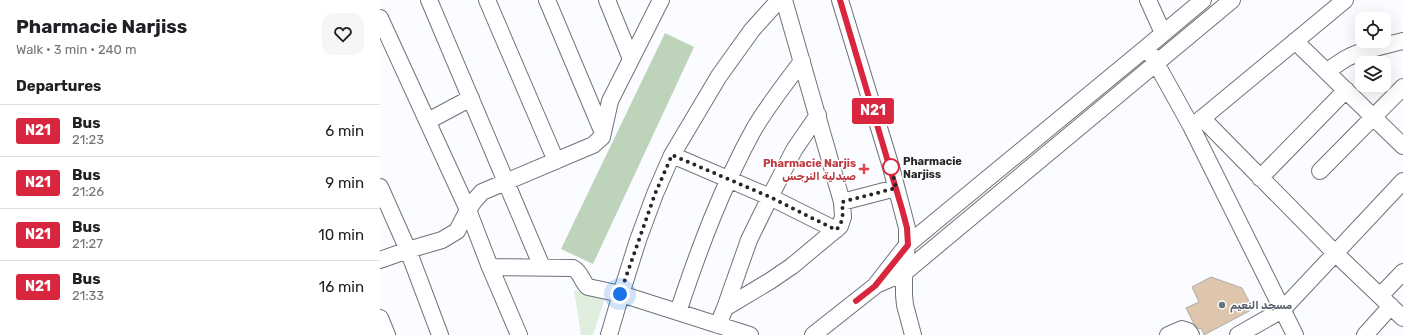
<!DOCTYPE html>
<meta charset="utf-8">
<style>
:root{--surface:#fff;--page:#f6f6f6;--text:#202124;--muted:#757577;--line:#e0e0e0}
body{margin:0;font-family:Rubik,"Noto Sans Arabic",sans-serif;background:var(--page);color:var(--text);height:100vh;display:flex;flex-direction:column;font-size:15px;white-space:nowrap}
*{box-sizing:border-box;margin:0}
p{font-size:13px;color:var(--muted)}
.icon{flex:none;width:22px;height:22px;fill:none;stroke:currentColor;stroke-width:2;stroke-linecap:round;stroke-linejoin:round}
.map{position:relative;flex:1;overflow:hidden}
.details{display:flex;flex-direction:column;background:var(--surface);width:380px}
.details>*{flex:none}
.badge{padding:0 8px;border-radius:3px;font-size:14px;line-height:26px}
.fabs{position:absolute;left:975px;top:12px;display:grid;gap:8px}
.fabs a{display:grid;place-items:center;width:36px;height:36px;border-radius:8px;background:var(--surface);box-shadow:0 4px 16px #0002;font-size:20px}
.you{position:absolute;width:20px;height:20px;margin:-10px;border:3px solid #fff;border-radius:50%;background:#1a73e8;box-shadow:0 0 0 6px #1a73e833}
.map>.badge{position:absolute;translate:-50% -50%;box-shadow:0 0 0 2px #fff}
h2{padding:0 16px;font-size:15px;line-height:36px}
.round{display:grid;place-items:center;flex:none;width:42px;height:42px;border-radius:12px;background:var(--page)}
.summary{display:flex;align-items:center;justify-content:space-between;height:68px;padding:0 16px}
h1{font-size:19px;font-weight:700;line-height:30px}
ul{padding:0;list-style:none}
li{display:flex;align-items:center;gap:12px;height:52px;padding:0 16px;border-top:1px solid var(--line)}
li div{flex:1}
li b{display:block;font-size:15px}
li em{font-style:normal}
li .badge{min-width:44px;font-weight:700;text-align:center}
main{display:flex;flex:1;min-height:0}
.map>svg:first-child{display:block}
</style>
<main>
<section class="details">
<div class="summary"><div><h1>Pharmacie Narjiss</h1><p>Walk · 3 min · 240 m</p></div><a class="round"><svg class="icon" aria-label="heart" viewBox="0 0 24 24"><path d="M12 20l-8-8c-3-5 5-10 8-4 3-6 11-1 8 4z"/></svg></a></div>
<h2>Departures</h2>
<ul>
<li><span class="badge" style="background:#d7263d;color:#fff">N21</span><div><b>Bus</b><p>21:23</p></div><em>6 min</em></li>
<li><span class="badge" style="background:#d7263d;color:#fff">N21</span><div><b>Bus</b><p>21:26</p></div><em>9 min</em></li>
<li><span class="badge" style="background:#d7263d;color:#fff">N21</span><div><b>Bus</b><p>21:27</p></div><em>10 min</em></li>
<li><span class="badge" style="background:#d7263d;color:#fff">N21</span><div><b>Bus</b><p>21:33</p></div><em>16 min</em></li>
</ul>
</section>
<div class="map">
<svg width="1023" height="335" viewBox="0 0 1023 335">
<rect width="100%" height="100%" fill="#fafcff"/>
<!-- green -->
<path fill="#e0eedd" d="M194,290L225,298L213,335H201Z"/>
<!-- forest -->
<path fill="#bed4ba" d="M285,33L314,47L213,264L181,249Z"/>
<!-- building -->
<path fill="#dec6ae" stroke="#b0aaa3" d="M831,277L862,288L873,309L824,335L821,328L819,329L814,324L806,308L819,302L812,287Z"/>
<g fill="none" stroke-linecap="round" stroke-linejoin="round">
<defs>
<path id="minor" d="M49,0L162,267
M107,0L176,161
M167,0L223,133
M227,0L251,59
M404,0L462,202
M460,0L511,167L527,228V245L524,273V295L525,305L533,335
M768,0L783,33
M0,18L88,210L77,231L62,240L28,250L0,260
M915,41L1023,146
M771,54L811,126L915,335
M947,71C953,67 959,63 965,59C983,49 1004,46 1023,41
M822,118L955,253L1023,318
M48,121L91,98
M814,125L965,0
M292,155L390,197L456,230
M940,171L1023,87
M880,178L966,90
M0,187L28,250L60,335
M110,267L193,268C202,273 201,281 208,287L241,294L370,335
M496,285L524,273L852,0
M1000,296L1023,272
M345,308L369,240L390,197L414,150L438,115
M298,312C319,249 342,187 374,129C388,105 406,83 422,61
M0,318L7,335
M338,325L345,308L390,281L412,266L460,226L463,217L462,202L516,188
M139,335L110,267L88,210L94,201L102,192L213,145L222,137L230,101L281,0
M229,335L241,294L258,240L275,194L292,155L339,76L372,30L399,0
M433,335L495,286L527,245L767,47L823,0
M788,335L802,329L808,331L811,335
M858,335L902,310L1023,181
M985,335L1011,306"/>
</defs>
<!-- minor casing -->
<use href="#minor" stroke="#6e7279" stroke-width="18"/>
<!-- minor -->
<use href="#minor" stroke="#fff" stroke-width="16"/>
</g>
<g fill="none" stroke-linecap="round" stroke-linejoin="round">
<defs>
<path id="line" d="M460,0L522,209L527,228L528,245L495,286L476,301"/>
</defs>
<!-- line casing -->
<use href="#line" stroke="#fff" stroke-width="9"/>
<!-- line -->
<use href="#line" stroke="#d7263d" stroke-width="6"/>
<!-- walk -->
<path stroke="#242628" stroke-width="4" stroke-dasharray="0 7.2" d="M240,294L275,194L292,155L390,197L456,230C464,222 463,213 462,202L516,188L511,167"/>
</g>
<!-- markers -->
<circle fill="#fff" stroke="#d7263d" stroke-width="2" cx="511" cy="167" r="8"/>
<path fill="#e0444e" stroke="#fff" stroke-width="1.5" d="M482 163h4v4h4v4h-4v4h-4v-4h-4v-4h4z"/>
<circle fill="#6b7280" stroke="#fff" stroke-width="1.5" cx="842" cy="305" r="4"/>
<g text-anchor="middle" dominant-baseline="central" stroke-width="3" stroke-linejoin="round" paint-order="stroke">
<!-- stop labels -->
<g font-size="11" font-weight="bold" fill="#242628" stroke="#fff" text-anchor="start">
<text x="523" y="161">Pharmacie<tspan x="523" dy="13">Narjiss</tspan></text>
</g>
<!-- health labels -->
<g font-size="11" font-weight="bold" fill="#be3a42" stroke="#fff" text-anchor="end">
<text x="476" y="163">Pharmacie Narjis<tspan x="476" dy="13">صيدلية النرجس</tspan></text>
</g>
<!-- worship labels -->
<g font-size="11" font-weight="bold" fill="#5b616d" stroke="#fff" text-anchor="start">
<text x="850" y="305">مسجد النعيم</text>
</g>
</g>
</svg>
<div class="fabs">
<a><svg class="icon" aria-label="locate" viewBox="0 0 24 24"><circle cx="12" cy="12" r="6"/><path d="M12 2v4M12 18v4M2 12h4M18 12h4"/></svg></a>
<a><svg class="icon" aria-label="layers" viewBox="0 0 24 24"><path d="M12 4l9 5-9 5-9-5zM3 14l9 5 9-5"/></svg></a>
</div>
<div class="you" style="left:240px;top:294px"></div>
<b class="badge" style="left:493px;top:111px;background:#d7263d;color:#fff">N21</b>
</div>
</main>
